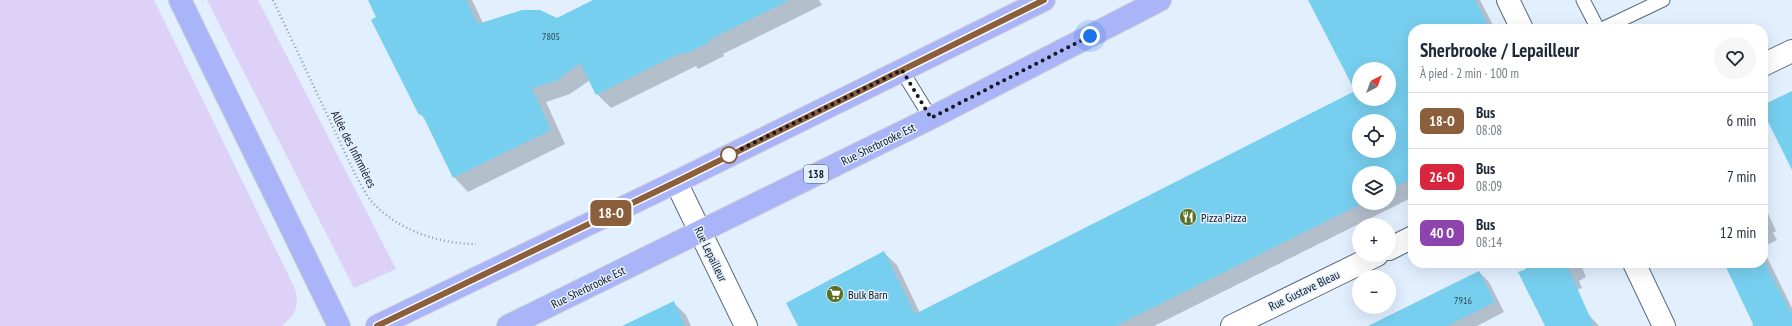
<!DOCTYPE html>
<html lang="fr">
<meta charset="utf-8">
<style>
:root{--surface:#fff;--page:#f6f6f7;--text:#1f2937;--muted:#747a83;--line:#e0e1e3}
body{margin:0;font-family:"PT Sans Narrow",sans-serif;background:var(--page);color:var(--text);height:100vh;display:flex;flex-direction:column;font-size:15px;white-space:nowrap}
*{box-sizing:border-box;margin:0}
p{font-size:13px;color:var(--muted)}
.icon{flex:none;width:22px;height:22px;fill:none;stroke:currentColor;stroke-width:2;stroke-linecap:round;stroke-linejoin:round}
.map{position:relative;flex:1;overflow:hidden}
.drawer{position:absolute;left:1408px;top:24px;width:360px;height:244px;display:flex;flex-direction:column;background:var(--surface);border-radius:16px;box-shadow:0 4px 16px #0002}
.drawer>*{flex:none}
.badge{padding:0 8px;border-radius:6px;font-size:14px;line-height:26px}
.needle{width:26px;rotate:41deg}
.tools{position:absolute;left:1352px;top:62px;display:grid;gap:8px}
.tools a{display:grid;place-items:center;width:44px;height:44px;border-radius:50%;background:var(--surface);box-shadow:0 4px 16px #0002;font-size:20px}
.you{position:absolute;width:20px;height:20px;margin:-10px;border:3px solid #fff;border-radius:50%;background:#1a73e8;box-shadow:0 0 0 6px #1a73e833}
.map>.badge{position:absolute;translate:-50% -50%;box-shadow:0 0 0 2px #fff}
.round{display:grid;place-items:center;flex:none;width:42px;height:42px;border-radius:21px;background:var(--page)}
.head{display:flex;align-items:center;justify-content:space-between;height:68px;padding:0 12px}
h1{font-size:19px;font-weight:700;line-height:30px}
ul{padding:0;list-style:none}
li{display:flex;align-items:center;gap:12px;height:56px;padding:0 12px;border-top:1px solid var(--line)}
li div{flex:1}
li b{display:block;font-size:15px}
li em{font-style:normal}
li .badge{min-width:44px;font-weight:700;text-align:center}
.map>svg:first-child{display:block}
</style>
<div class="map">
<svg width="1792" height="326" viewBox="0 0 1792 326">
<rect width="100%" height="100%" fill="#e1efff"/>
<!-- green -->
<path fill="#ddd1f8" d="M0,0H154L295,289C300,307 295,314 282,326H0Z
M207,0H258L396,269L354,288Z"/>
<!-- shadow -->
<path fill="#0003" fill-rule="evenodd" d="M369,0H472L483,23L557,19L595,0H819L822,5L723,54L724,56L698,69L696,66L611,108L597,94L590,80L570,94L546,102L565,144L468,192L454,177L427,121L420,114Z
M1320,0H1480L1495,29H1413V197L1154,326H799L884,253L897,265L920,313L1357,92ZM1359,69H1389V99H1359ZM1359,121H1389V151H1359ZM1359,173H1389V203H1359Z
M1763,202L1776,231L1773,233L1777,240L1763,247Z
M1763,249L1792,308V326H1751L1754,324L1725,263H1763Z
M1524,263H1586L1581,265L1586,277L1579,281L1582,288L1540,306L1530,296L1519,273L1527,269Z
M1479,272L1489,282L1504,312L1477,326H1370Z
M673,302L686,315L691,326H625Z
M1588,314L1599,326H1564Z"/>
<!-- building -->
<path fill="#77cfef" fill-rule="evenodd" d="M368,0H466L478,24L522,10H540L557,18L593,0H790L709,40L710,42L683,55L682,52L596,95L580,63L556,81L532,88L551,130L453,178L422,114L419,115L371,20L376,17Z
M1308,0H1475L1490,29H1413V178L1389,190V173H1359V203H1363L1116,326H798L786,303L884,251L915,314L1355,91ZM1359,69H1389V99H1359ZM1359,121H1389V151H1359Z
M1792,91V170L1763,112V105Z
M1523,263H1566L1594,326H1545L1518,272L1526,269Z
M1724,263H1765L1792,315V326H1754Z
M1479,271L1495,302L1447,326H1368Z
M674,301L685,326H622Z"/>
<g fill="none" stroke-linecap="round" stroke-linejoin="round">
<defs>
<path id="service" d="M1583,0L1598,29
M1602,29L1663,0
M902,71L931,118"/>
<path id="minor" d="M1763,65L1792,51
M676,182L746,326
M1389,249L1413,237
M1232,326L1377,255"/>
<path id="tertiary" d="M1508,0L1522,29
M1634,263L1664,326"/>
<path id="primary" d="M180,0L339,326
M377,326L676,182L1044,0
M508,326L931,118L1160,0"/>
</defs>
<!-- service casing -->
<use href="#service" stroke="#5a6a7a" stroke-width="15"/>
<!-- minor casing -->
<use href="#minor" stroke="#5a6a7a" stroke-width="24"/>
<!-- tertiary casing -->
<use href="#tertiary" stroke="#5a6a7a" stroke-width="24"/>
<!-- primary casing -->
<use href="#primary" stroke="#d0d1d2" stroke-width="24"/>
<!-- path -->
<path stroke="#909ba7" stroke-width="2.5" stroke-dasharray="1 3" stroke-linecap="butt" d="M273,0L356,176C361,184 365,194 372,202C398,230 438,244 476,244"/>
<!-- service -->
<use href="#service" stroke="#fff" stroke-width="13"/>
<!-- minor -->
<use href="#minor" stroke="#fff" stroke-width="22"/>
<!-- tertiary -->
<use href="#tertiary" stroke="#fff" stroke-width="22"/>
<!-- primary -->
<use href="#primary" stroke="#aab4f8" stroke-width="22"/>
</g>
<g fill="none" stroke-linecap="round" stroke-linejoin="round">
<defs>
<path id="line" d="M377,326L676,182L1044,0"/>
</defs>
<!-- line casing -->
<use href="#line" stroke="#fff" stroke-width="9"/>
<!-- line -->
<use href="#line" stroke="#8b5e3c" stroke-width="6"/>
<!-- walk -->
<path stroke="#12181f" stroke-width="4" stroke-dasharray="0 7.2" d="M729,155L902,70L931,118L1090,36"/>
</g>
<!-- icons -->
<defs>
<symbol id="restaurant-disc" viewBox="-11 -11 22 22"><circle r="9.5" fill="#5b7121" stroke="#e1efff"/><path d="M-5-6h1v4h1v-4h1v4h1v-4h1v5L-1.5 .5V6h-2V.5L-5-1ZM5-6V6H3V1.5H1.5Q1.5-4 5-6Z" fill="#fff"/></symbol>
<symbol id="supermarket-disc" viewBox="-11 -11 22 22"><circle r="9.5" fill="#5b7121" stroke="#e1efff"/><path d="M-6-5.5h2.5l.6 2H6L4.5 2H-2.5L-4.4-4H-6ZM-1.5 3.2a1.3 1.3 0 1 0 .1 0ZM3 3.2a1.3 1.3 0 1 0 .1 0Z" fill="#fff"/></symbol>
</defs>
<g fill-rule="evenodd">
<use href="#restaurant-disc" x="1178" y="207" width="20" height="20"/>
<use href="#supermarket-disc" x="825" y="284" width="20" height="20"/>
</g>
<!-- markers -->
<circle fill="#fff" stroke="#8b5e3c" stroke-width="2" cx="729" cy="155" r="8"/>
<g text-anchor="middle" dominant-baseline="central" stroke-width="3" stroke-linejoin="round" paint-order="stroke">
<!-- number labels -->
<g font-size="10" fill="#2b4653">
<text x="551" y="36">7805</text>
<text x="1463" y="300">7916</text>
</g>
<!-- shield labels -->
<rect fill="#e1efff" stroke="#505862" stroke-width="1" x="804" y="165" width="24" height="18" rx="3"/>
<g font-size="11" font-weight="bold" fill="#12181f">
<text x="816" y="174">138</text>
</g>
<!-- street labels -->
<g font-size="12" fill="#12181f" stroke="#e1efff">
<text transform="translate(878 144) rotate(-26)">Rue Sherbrooke Est</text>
<text transform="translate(354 149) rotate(63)">Allée des Infirmières</text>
<text transform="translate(711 254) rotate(64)">Rue Lepailleur</text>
<text transform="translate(588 287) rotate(-26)">Rue Sherbrooke Est</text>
<text transform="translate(1304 290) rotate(-26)">Rue Gustave Bleau</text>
</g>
<!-- poi labels -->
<g font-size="12" fill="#12181f" stroke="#e1efff" text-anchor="start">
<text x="1201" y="217">Pizza Pizza</text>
<text x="848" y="294">Bulk Barn</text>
</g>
</g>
</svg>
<div class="tools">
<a><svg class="needle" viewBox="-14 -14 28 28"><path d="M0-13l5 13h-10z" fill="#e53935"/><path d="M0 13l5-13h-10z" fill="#747a83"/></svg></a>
<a><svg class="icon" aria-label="locate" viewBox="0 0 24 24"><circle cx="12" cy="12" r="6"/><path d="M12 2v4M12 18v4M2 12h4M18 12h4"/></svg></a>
<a><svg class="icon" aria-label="layers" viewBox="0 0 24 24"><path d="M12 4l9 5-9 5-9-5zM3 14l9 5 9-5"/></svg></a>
<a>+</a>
<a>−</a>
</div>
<div class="you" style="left:1090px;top:36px"></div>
<b class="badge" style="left:611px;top:213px;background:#8b5e3c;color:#fff">18-O</b>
<section class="drawer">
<div class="head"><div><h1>Sherbrooke / Lepailleur</h1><p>À pied · 2 min · 100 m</p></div><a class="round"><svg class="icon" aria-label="heart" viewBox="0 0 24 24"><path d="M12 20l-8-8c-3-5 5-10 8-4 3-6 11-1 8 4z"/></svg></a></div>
<ul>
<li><span class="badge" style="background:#8b5e3c;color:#fff">18-O</span><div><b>Bus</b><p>08:08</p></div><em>6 min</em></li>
<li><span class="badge" style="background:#d7263d;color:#fff">26-O</span><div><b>Bus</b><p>08:09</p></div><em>7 min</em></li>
<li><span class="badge" style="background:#8e44ad;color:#fff">40 O</span><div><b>Bus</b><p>08:14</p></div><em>12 min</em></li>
</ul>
</section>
</div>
